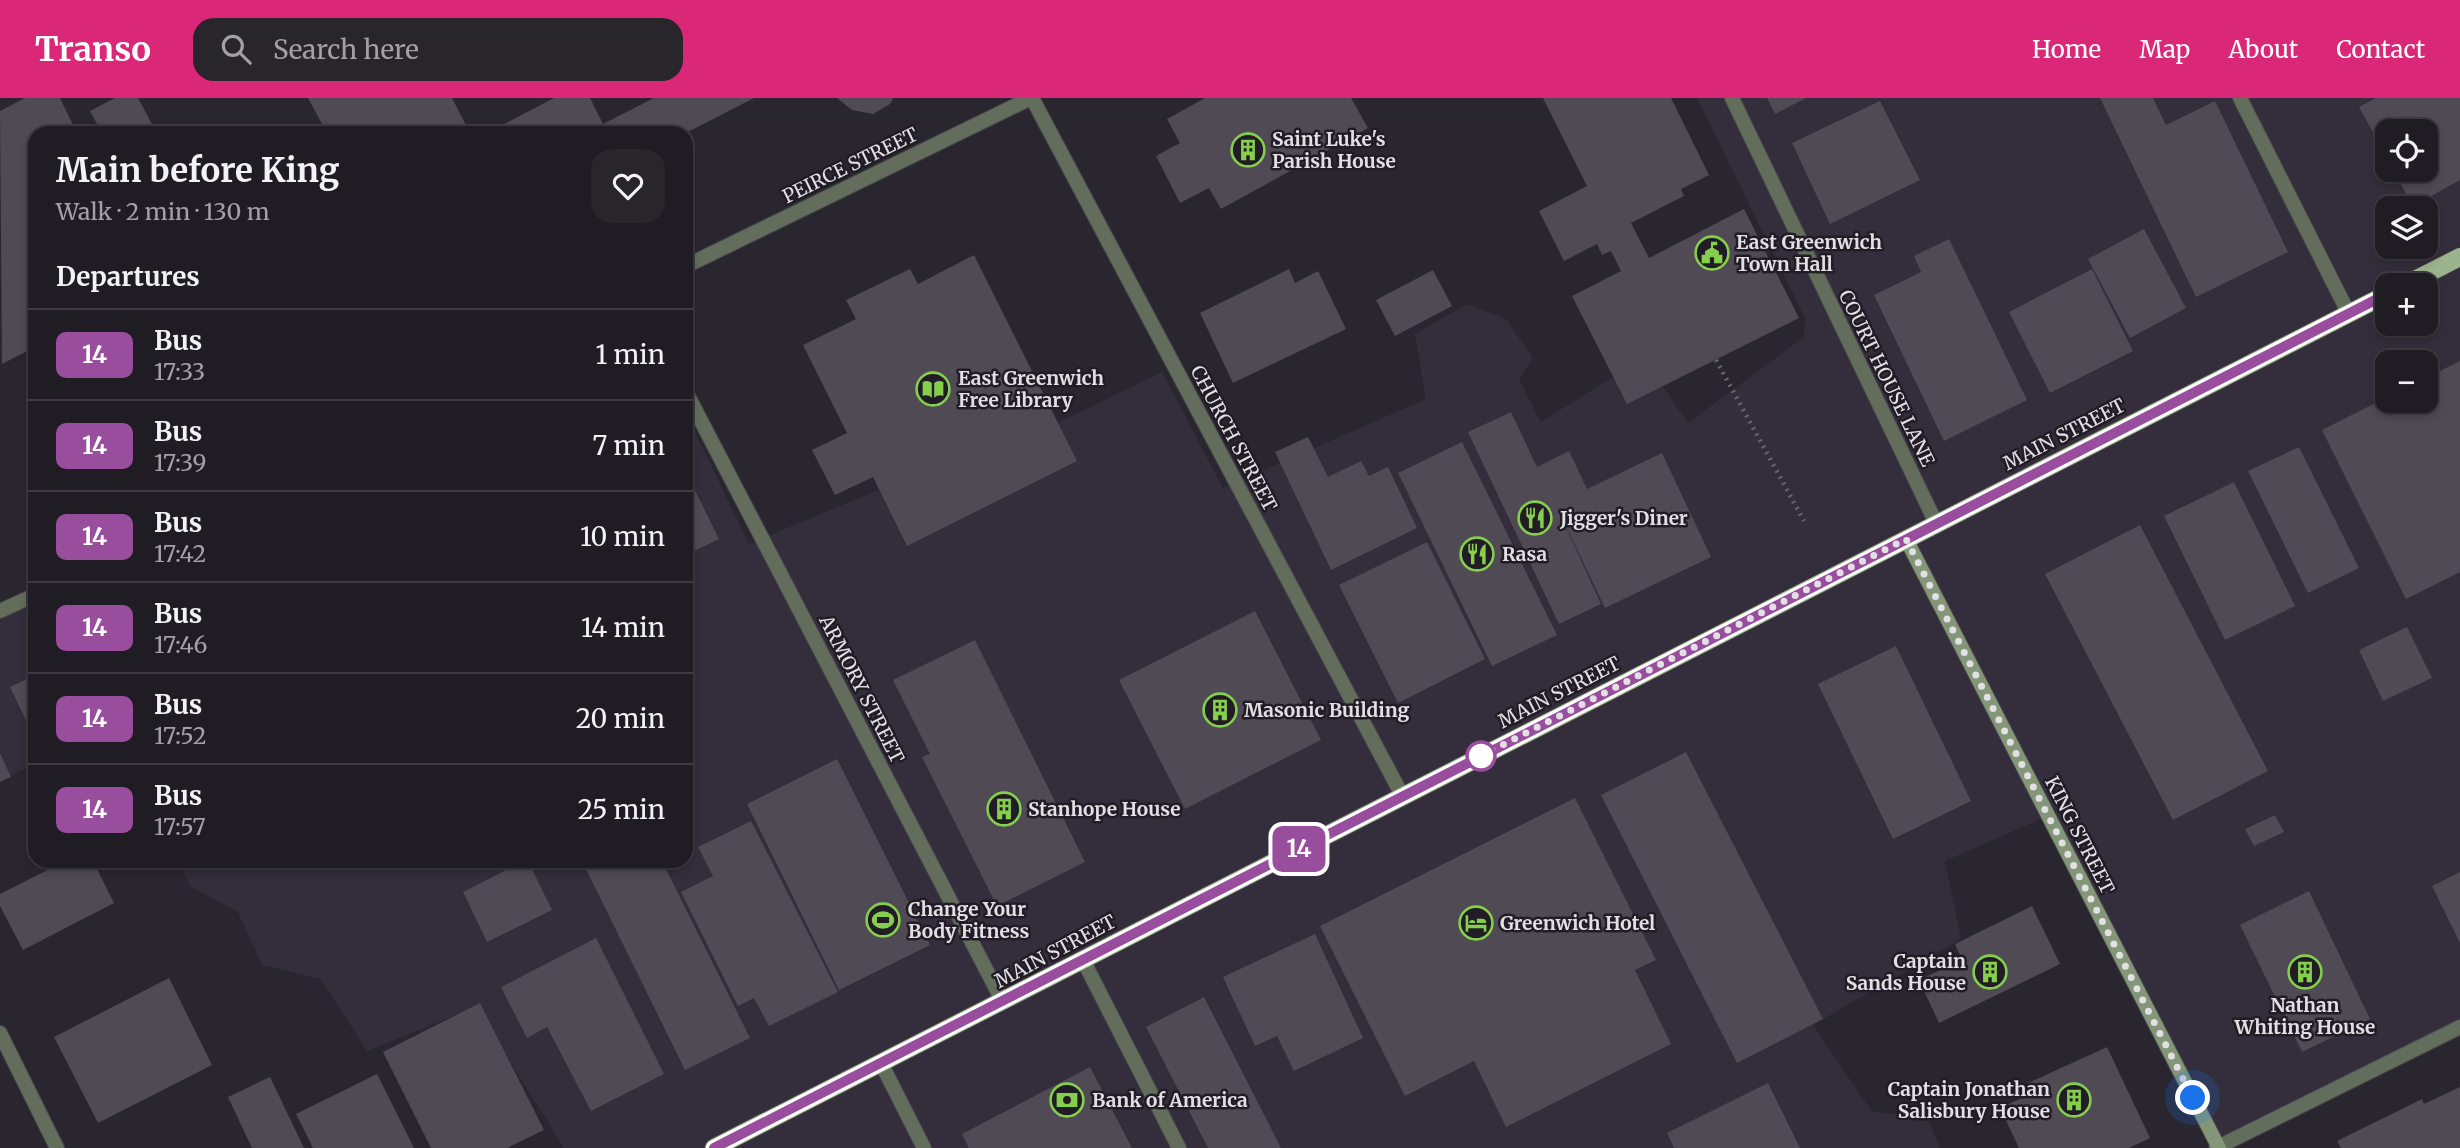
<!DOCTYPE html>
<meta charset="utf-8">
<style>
:root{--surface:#201c23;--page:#28252b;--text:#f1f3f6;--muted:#a2a1a6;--line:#3d3a41;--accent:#db2777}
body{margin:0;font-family:Merriweather,serif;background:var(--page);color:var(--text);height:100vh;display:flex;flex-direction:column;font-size:26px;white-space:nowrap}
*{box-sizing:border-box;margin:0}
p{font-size:23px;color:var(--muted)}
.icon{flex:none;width:38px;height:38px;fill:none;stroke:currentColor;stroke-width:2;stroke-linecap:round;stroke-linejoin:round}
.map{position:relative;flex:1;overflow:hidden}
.panel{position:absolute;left:28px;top:28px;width:665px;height:742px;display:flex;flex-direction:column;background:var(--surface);border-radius:21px;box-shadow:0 4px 10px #0003,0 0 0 2px var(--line)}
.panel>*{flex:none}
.badge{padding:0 14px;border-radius:10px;font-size:24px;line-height:46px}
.controls{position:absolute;left:2375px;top:21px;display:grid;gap:14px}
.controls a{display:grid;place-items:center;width:63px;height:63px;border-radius:14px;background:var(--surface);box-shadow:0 4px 10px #0003,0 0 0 2px var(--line);font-size:35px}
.you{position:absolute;width:35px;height:35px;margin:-18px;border:5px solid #fff;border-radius:50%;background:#1a73e8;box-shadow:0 0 0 10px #1a73e833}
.map>.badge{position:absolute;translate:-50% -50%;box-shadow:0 0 0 4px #fff}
h2{padding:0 28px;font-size:26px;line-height:63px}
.round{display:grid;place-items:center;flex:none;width:74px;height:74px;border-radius:21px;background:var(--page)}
.overview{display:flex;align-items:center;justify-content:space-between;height:119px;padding:0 28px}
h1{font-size:33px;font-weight:700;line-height:52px}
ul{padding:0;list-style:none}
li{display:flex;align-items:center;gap:21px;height:91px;padding:0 28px;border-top:2px solid var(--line)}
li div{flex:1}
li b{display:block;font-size:26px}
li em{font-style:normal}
li .badge{min-width:77px;font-weight:700;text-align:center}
header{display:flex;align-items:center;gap:42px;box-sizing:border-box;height:98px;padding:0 35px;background:var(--accent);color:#fff}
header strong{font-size:33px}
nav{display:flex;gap:38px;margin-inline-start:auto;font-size:24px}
.search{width:490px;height:63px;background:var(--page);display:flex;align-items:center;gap:18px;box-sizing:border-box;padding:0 24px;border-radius:21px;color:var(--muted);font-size:26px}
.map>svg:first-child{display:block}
</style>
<header>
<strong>Transo</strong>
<div class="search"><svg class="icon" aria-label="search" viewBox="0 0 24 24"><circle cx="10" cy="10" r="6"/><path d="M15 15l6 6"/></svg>Search here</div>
<nav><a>Home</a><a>Map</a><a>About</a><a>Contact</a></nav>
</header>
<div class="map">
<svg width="2460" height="1050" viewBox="0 0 2460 1050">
<rect width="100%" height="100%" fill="#2a262f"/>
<!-- built -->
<path fill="#342d3b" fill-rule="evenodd" d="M1697,0H2460V925L2223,1042L2208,1031L2050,717L1945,763L1961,841L1813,927L1872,1014L1927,1019L1940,1050H564L476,909L367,953L321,881L262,867L238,814L190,788L179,763H686V315L749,446L876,393L917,394L1162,274L1223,390L1426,301L1415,236L1467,206L1506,221L1533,260L1519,281L1541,324L1643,260L1688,325L1804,239L1805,220ZM2387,33H2426V72H2387ZM2387,110H2426V149H2387ZM2387,187H2426V226H2387ZM2387,264H2426V303H2387Z
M35,488V681L27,670L0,682V505Z"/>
<!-- building -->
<path fill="#4f4a54" d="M25,0H60L77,35H35V249L2,266L0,13Z
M115,0H138L152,26L135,35H102L90,13Z
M308,0H452L470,35H327Z
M554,0H590L603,26L654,0H754L686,35H487Z
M837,0H893L890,6L873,16L852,12Z
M1205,0H1351L1368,30L1221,111L1209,90L1180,105L1156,58L1180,45L1167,21Z
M1543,0H1671L1709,77L1681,91L1684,98L1631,125L1649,160L1744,111L1799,220L1627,306L1572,198L1621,173L1611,153L1602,157L1597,146L1564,163L1539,113L1587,88Z
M1767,0H1806L1775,16Z
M2100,0H2153L2166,27L2215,3L2288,154L2196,199Z
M2376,0H2460V82L2413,108L2393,72H2426V33H2387V60L2359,9Z
M1880,3L1920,82L1830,126L1792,45Z
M2144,131L2186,210L2130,240L2088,161Z
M1949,141L2027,302L1944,343L1874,197L1921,174L1914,158Z
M974,157L1077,363L907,448L873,379L835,397L812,352L847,335L803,247L856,221L846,202L910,171L918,186Z
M1289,171L1295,185L1318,173L1346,231L1233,285L1200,215Z
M2092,171L2133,253L2050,295L2009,214Z
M1433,172L1452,208L1395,238L1376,202Z
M2460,263V474L2406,501L2322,332L2387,299V303H2426V280Z
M1511,314L1537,369L1569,353L1587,391L1662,355L1711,459L1605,510L1554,403L1601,506L1559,526L1468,334Z
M1308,339L1328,379L1361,363L1369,378L1388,369L1417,430L1331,472L1275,354Z
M1462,344L1557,537L1492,568L1398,375Z
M2299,349L2359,470L2308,495L2248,373Z
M686,374L719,441L686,457Z
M2234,384L2295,508L2225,542L2164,418Z
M2140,427L2268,673L2173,722L2045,476Z
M1427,444L1485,561L1398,605L1339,487Z
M1255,513L1321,642L1185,711L1119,582Z
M2407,529L2432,580L2383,603L2359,552Z
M975,542L1085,764L997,808L922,659L930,656L893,582Z
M1896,548L1971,703L1893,741L1818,586Z
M35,577V641L10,589Z
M1686,654L1823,921L1737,965L1601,697Z
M0,655L11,679L0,684Z
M837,661L930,847L839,892L747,706Z
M1575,700L1656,862L1635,872L1671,946L1506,1029L1474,963L1405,998L1320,828Z
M2275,717L2284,734L2254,748L2245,731Z
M751,723L838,894L769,928L754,900L738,908L681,794L713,778L698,749Z
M65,763H93L114,805L23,852L0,808V796Z
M524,763H528L552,812L487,844L463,794Z
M582,763H662L750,940L685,972Z
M2460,774V845L2432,788Z
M2309,793L2370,921L2302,954L2240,827Z
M2032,808L2060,866L1939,925L1919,882L1962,862L1955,846Z
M1315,836L1363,940L1294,973L1277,938L1255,948L1223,879Z
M596,840L664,976L591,1013L547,929L527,940L501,889Z
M169,880L212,967L98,1025L54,939Z
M1204,899L1281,1050H1208L1146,929Z
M480,905L544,1032L507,1050H431L383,954Z
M2107,949L2150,1040L2129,1050H2019L2000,1010L2033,995L2028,985Z
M1090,969L1132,1050H969L962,1036Z
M377,976L414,1050H313L296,1016Z
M270,979L304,1050H252L228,999Z
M1768,985L1800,1050H1674L1667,1035Z
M2460,989V1050H2341L2337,1043L2422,1001L2424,1006Z"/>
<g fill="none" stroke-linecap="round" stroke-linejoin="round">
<defs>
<path id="lane" d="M1083,862L1179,1050
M882,967L924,1050"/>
<path id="street" d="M1032,0L1403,699
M1732,0L1936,425
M2240,0L2349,216
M686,168L1031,0
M686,294L1003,904
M0,513L35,497
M0,935L57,1050
M2216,1050L2460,929"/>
<path id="secondary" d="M1906,441L2219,1050"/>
<path id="primary" d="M2405,187L2460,159
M714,1050L2387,196"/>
</defs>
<!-- lane casing -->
<use href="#lane" stroke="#47444c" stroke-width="16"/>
<!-- street casing -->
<use href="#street" stroke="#47444c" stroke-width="16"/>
<!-- secondary casing -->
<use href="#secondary" stroke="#47444c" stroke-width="16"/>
<!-- primary casing -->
<use href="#primary" stroke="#47444c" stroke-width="19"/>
<!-- path -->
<path stroke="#69656d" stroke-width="4.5" stroke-dasharray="2 5" stroke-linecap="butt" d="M1716,262L1804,423"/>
<!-- lane -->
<use href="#lane" stroke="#626e5b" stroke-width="14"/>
<!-- street -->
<use href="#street" stroke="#626e5b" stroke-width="14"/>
<!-- secondary -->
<use href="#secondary" stroke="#839677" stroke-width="14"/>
<!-- primary -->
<use href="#primary" stroke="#9cb48d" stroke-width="18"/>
</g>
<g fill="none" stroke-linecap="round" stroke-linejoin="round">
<defs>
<path id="line" d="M714,1050L2387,196"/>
</defs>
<!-- line casing -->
<use href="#line" stroke="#fff" stroke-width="16"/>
<!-- line -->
<use href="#line" stroke="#994d9d" stroke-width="10"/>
<!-- walk -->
<path stroke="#e2dfe5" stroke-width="7" stroke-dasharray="0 12.6" d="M1481,658L1906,441L2193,1000"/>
</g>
<!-- icons -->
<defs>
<symbol id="building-ring" viewBox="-11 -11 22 22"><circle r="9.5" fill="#211c25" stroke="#85cf4c" stroke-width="1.5"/><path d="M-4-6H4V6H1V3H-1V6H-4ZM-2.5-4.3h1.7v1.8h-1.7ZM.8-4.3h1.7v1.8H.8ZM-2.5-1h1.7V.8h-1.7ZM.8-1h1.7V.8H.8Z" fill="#85cf4c"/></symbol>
<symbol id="civic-ring" viewBox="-11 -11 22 22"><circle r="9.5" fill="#211c25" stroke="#85cf4c" stroke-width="1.5"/><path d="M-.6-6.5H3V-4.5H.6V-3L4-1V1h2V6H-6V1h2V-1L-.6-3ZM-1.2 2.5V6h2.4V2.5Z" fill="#85cf4c"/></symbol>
<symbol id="library-ring" viewBox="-11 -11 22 22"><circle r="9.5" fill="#211c25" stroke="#85cf4c" stroke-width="1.5"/><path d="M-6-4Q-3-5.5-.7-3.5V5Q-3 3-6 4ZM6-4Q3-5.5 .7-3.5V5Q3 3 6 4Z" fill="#85cf4c"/></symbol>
<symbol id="restaurant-ring" viewBox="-11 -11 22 22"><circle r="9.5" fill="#211c25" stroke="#85cf4c" stroke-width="1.5"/><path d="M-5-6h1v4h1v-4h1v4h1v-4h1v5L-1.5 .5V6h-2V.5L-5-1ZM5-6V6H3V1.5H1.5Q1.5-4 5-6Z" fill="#85cf4c"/></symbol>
<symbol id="stadium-ring" viewBox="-11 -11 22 22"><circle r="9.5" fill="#211c25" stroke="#85cf4c" stroke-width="1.5"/><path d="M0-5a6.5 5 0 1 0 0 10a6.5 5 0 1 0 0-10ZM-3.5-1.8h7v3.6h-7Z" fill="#85cf4c"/></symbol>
<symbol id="hotel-ring" viewBox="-11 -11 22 22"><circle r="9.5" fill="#211c25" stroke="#85cf4c" stroke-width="1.5"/><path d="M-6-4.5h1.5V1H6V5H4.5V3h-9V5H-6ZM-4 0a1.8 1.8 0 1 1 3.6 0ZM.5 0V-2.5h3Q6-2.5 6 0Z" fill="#85cf4c"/></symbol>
<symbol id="bank-ring" viewBox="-11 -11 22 22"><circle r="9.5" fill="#211c25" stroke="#85cf4c" stroke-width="1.5"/><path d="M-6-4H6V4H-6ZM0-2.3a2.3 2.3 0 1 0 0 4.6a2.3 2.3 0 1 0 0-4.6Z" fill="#85cf4c"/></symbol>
</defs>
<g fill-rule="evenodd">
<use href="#building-ring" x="1229" y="33" width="38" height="38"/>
<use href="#civic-ring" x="1693" y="136" width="38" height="38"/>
<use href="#library-ring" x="914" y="272" width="38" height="38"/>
<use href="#restaurant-ring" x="1516" y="401" width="38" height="38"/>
<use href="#restaurant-ring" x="1458" y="437" width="38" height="38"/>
<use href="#building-ring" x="1201" y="593" width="38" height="38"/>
<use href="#building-ring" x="985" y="692" width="38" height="38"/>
<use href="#stadium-ring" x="864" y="803" width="38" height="38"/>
<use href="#hotel-ring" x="1457" y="806" width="38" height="38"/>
<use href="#building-ring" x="1971" y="855" width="38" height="38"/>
<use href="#building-ring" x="2286" y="855" width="38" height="38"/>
<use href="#bank-ring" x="1048" y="983" width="38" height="38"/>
<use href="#building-ring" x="2055" y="983" width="38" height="38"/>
</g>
<!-- markers -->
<circle fill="#fff" stroke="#994d9d" stroke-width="3.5" cx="1481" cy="658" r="14"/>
<g text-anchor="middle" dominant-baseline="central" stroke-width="5" stroke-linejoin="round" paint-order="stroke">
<!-- poi labels -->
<g font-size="19" font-weight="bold" fill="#e2dfe5" stroke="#211c25" text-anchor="start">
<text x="1272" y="41">Saint Luke's<tspan x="1272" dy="22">Parish House</tspan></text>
<text x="1736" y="144">East Greenwich<tspan x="1736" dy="22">Town Hall</tspan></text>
<text x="958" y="280">East Greenwich<tspan x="958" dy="22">Free Library</tspan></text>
<text x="1560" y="420">Jigger's Diner</text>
<text x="1502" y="456">Rasa</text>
<text x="1244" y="612">Masonic Building</text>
<text x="1028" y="711">Stanhope House</text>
<text x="908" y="811">Change Your<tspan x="908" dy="22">Body Fitness</tspan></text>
<text x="1500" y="825">Greenwich Hotel</text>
<text x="1966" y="863" text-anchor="end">Captain<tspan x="1966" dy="22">Sands House</tspan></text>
<text x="2305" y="907" text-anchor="middle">Nathan<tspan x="2305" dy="22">Whiting House</tspan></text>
<text x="2050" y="991" text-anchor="end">Captain Jonathan<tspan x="2050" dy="22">Salisbury House</tspan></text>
<text x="1092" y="1002">Bank of America</text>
</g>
<!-- street labels -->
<g font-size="19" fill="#e2dfe5" stroke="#211c25">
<text transform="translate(850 67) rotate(-26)">PEIRCE STREET</text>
<text transform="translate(1887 280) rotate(64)">COURT HOUSE LANE</text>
<text transform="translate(2064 336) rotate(-27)">MAIN STREET</text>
<text transform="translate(1234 340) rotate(62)">CHURCH STREET</text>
<text transform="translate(862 591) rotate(63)">ARMORY STREET</text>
<text transform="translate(1559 594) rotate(-27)">MAIN STREET</text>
<text transform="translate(2080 737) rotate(63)">KING STREET</text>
<text transform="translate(1055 853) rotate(-28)">MAIN STREET</text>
</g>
</g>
</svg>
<div class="controls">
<a><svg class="icon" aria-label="locate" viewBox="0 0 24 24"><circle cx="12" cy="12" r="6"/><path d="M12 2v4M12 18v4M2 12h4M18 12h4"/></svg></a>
<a><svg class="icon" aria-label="layers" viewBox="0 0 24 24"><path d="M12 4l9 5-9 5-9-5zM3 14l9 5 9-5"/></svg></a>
<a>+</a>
<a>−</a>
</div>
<div class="you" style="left:2193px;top:1000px"></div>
<b class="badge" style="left:1299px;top:751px;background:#994d9d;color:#fff">14</b>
<section class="panel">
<div class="overview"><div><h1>Main before King</h1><p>Walk · 2 min · 130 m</p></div><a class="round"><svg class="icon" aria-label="heart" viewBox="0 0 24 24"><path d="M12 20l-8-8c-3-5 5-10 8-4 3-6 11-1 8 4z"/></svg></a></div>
<h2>Departures</h2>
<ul>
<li><span class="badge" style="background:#994d9d;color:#fff">14</span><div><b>Bus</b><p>17:33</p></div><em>1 min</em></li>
<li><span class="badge" style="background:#994d9d;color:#fff">14</span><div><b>Bus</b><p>17:39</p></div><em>7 min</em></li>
<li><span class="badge" style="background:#994d9d;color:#fff">14</span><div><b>Bus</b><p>17:42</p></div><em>10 min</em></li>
<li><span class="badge" style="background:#994d9d;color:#fff">14</span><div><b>Bus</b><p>17:46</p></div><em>14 min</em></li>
<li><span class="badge" style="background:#994d9d;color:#fff">14</span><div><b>Bus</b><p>17:52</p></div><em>20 min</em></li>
<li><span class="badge" style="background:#994d9d;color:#fff">14</span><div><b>Bus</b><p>17:57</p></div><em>25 min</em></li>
</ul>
</section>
</div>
